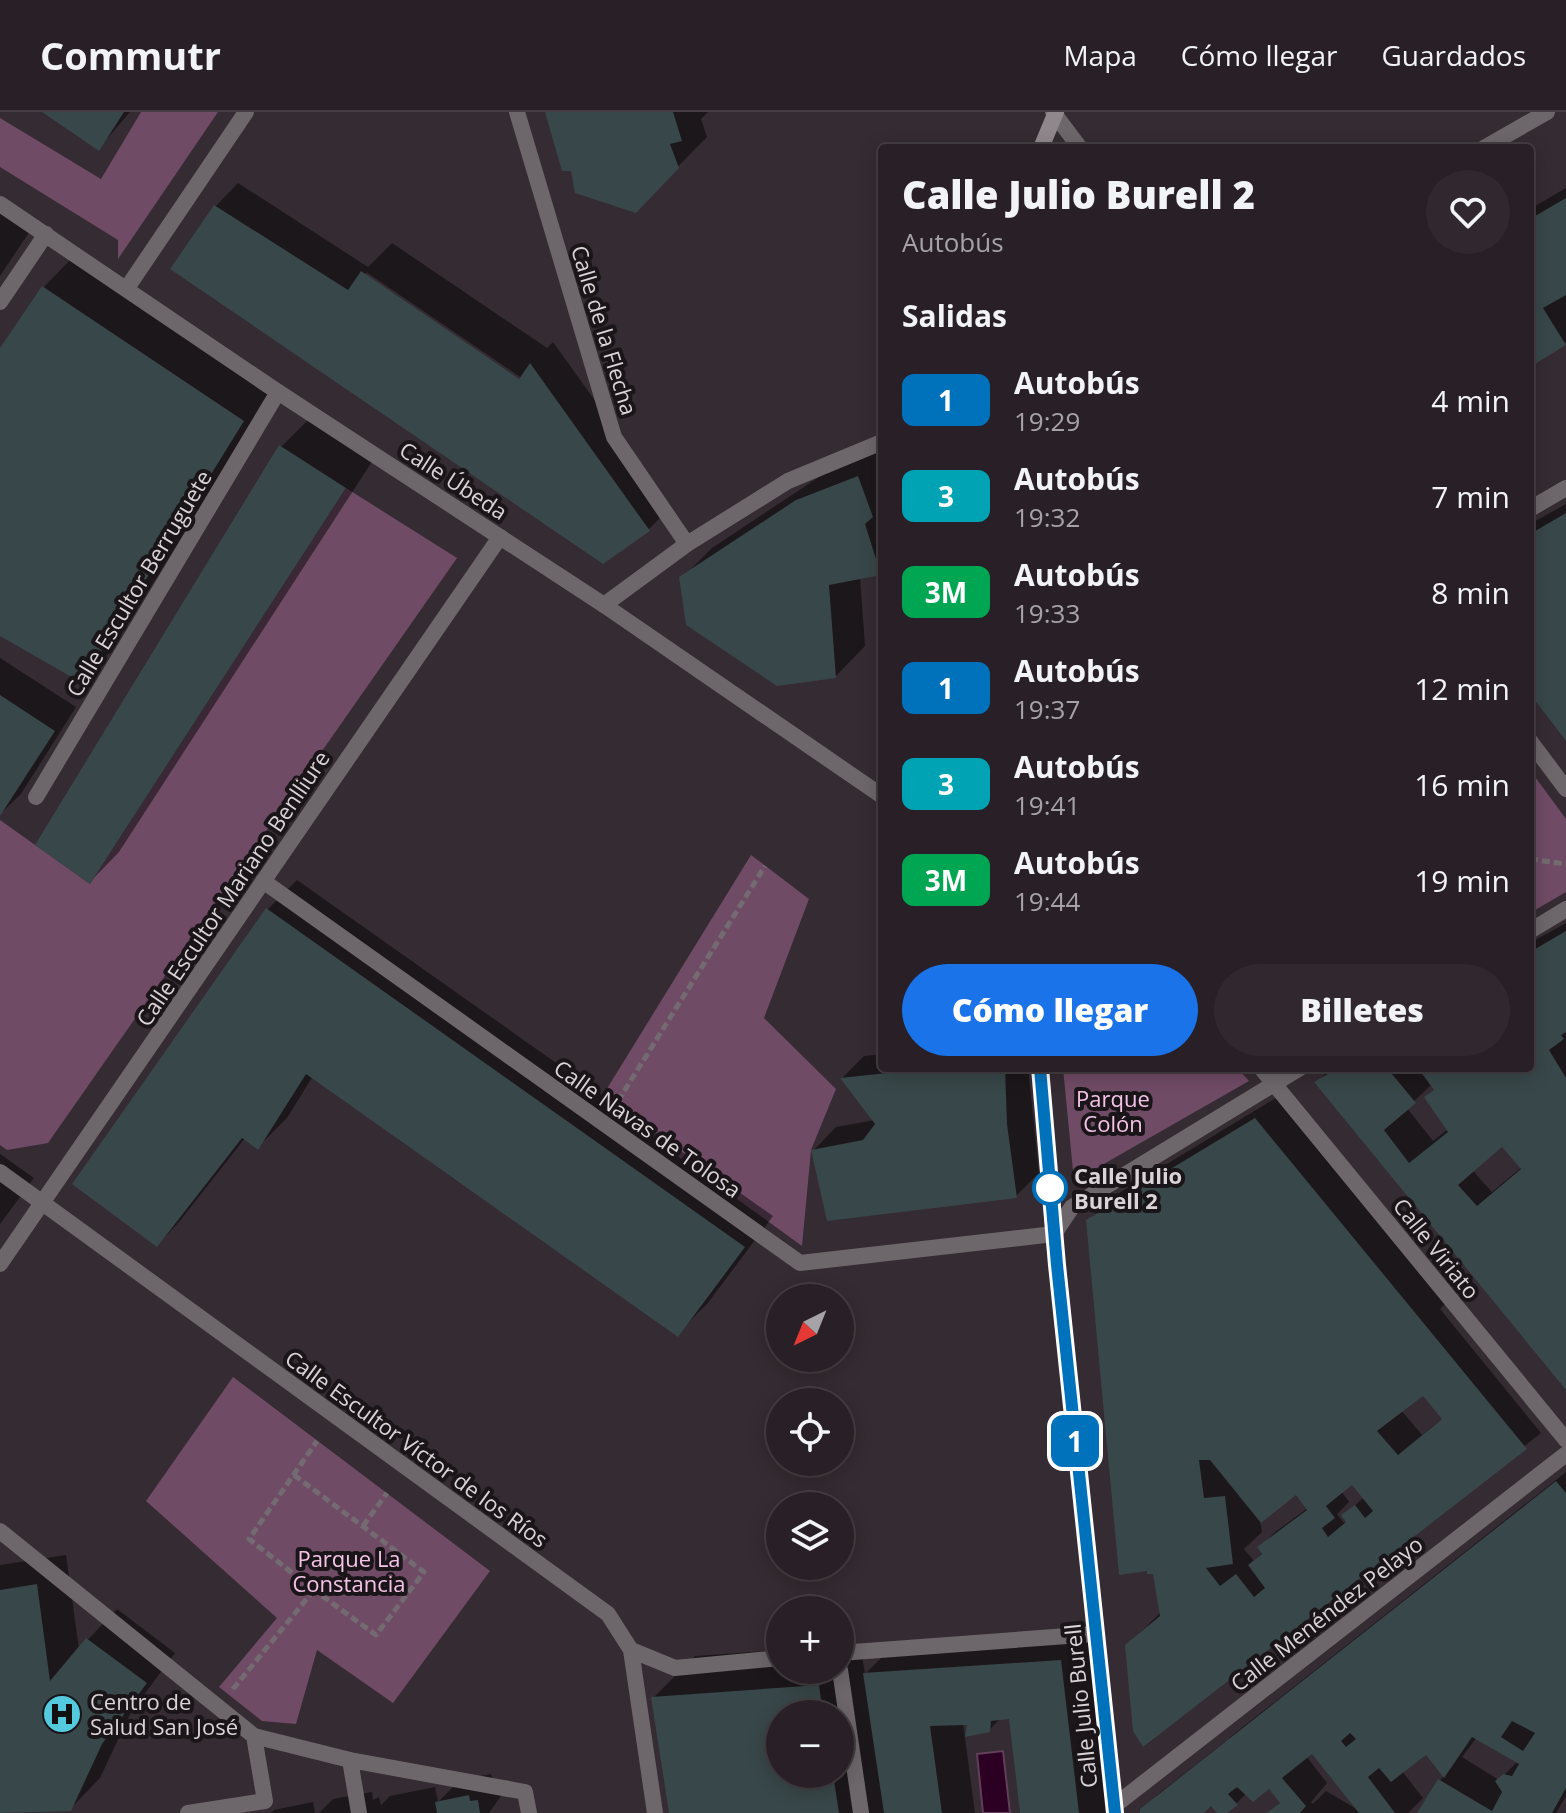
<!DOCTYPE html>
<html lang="es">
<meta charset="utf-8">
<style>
:root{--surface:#282026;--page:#30282e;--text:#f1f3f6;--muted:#a5a3a7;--line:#443e43;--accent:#1a73e8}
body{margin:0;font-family:"Open Sans",sans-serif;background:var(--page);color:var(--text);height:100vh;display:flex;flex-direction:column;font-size:30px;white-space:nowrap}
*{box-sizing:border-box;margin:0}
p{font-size:26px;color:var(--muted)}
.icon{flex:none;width:44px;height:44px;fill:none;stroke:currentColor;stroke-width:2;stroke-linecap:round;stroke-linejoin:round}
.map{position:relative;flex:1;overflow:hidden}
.side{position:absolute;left:878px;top:32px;width:656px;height:928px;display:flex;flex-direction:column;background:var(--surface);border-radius:8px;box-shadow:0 4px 20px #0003,0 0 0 2px var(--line)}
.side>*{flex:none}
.badge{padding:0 16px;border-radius:12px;font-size:28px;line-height:52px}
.needle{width:52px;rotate:223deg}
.tools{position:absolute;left:766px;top:1172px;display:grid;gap:16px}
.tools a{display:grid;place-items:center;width:88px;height:88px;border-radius:50%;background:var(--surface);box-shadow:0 4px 20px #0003,0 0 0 2px var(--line);font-size:40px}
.map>.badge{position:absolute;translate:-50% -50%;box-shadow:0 0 0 4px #fff}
h2{padding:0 24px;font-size:30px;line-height:72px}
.round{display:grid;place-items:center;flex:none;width:84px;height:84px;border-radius:42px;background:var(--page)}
.summary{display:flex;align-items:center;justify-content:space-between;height:136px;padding:0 24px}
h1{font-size:38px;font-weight:800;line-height:60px}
.action{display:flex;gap:16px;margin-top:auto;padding:16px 24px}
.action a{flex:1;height:92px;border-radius:48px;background:var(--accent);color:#fff;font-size:32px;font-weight:800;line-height:92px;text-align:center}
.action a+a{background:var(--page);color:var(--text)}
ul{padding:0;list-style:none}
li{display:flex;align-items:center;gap:24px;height:96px;padding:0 24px}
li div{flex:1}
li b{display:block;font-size:30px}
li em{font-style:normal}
li .badge{min-width:88px;font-weight:700;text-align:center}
header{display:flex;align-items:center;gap:48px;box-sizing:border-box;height:112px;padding:0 40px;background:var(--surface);border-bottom:2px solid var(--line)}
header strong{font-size:38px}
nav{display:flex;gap:44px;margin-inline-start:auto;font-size:28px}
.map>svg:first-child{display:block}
</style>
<header>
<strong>Commutr</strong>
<nav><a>Mapa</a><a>Cómo llegar</a><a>Guardados</a></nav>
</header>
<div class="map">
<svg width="1566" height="1701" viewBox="0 0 1566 1701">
<rect width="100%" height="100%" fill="#352b32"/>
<!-- green -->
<path fill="#704b66" d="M141,0H218L118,147V128L0,55V6L101,67Z
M346,376L457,446L48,1031L7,1038L0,1033V708L90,772Z
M1530,658L1566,707V780L1530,801Z
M751,743L809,787L764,906L836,977L811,1038L802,1134L600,988Z
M1063,956H1237L1249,969L1074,1069Z
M233,1265L490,1459L393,1591L317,1538L296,1612L262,1609L219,1575L277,1506L146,1389Z"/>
<!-- water -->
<path fill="#2b0023" stroke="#603f59" stroke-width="2" d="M1003,1639L1010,1701H983L977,1642Z"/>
<!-- shadow -->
<path fill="#0007" fill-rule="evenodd" d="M46,0H130L99,36Z
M547,0H708L701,7L707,25L635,98L572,57Z
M238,71L368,155L392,131L547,236L553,230L671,395L649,417L603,450L172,156L216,94ZM366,160L529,271L526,274L366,165Z
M1566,76V230L1530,252V97Z
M0,100L30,119L0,164Z
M73,145L272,279L111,539L82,569L0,522V240L44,175Z
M311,305L375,345L119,740L90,770L281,335Z
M882,338V459L860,465L865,534L836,564L682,466L712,436L828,359Z
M1566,392V628L1530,581V412Z
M0,546L76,595L21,682L0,702Z
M297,768L773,1104L707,1192L677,1222L313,964L287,1006L258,1035L245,1026L179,1110L157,1133L74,1072L267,798Z
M1566,811V1275L1317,970L1331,956H1530V831ZM1432,972L1448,1017L1433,1029L1407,996ZM1502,1032L1522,1055L1492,1080L1472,1058Z
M882,942V956H1028L1039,1061L1016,1084L814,1038L836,1015L875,1008L842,966L864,944Z
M1279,984L1447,1190L1440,1197L1541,1321L1268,1534H1127L1161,1500L1088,1109L1111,1086ZM1423,1281L1444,1305L1422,1323L1401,1298ZM1353,1370L1364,1385L1344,1404L1348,1409L1344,1411L1337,1402L1349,1390L1341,1379ZM1303,1375L1308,1396L1275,1420L1260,1435L1263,1440L1254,1449L1244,1437L1262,1420L1260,1409Z
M0,1042L34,1066L0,1112Z
M1566,1360V1684L1556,1701H1419L1444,1663L1426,1640L1402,1659L1423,1686L1408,1701H1267L1282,1689L1269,1674L1247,1681L1226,1701H1217L1212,1692L1204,1701H1142L1157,1683L1226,1629L1252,1661H1258L1229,1626ZM1477,1625L1518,1649L1499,1668L1462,1645ZM1312,1639L1360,1699L1326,1679L1313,1692L1311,1690L1327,1671L1306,1644Z
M66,1443L79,1537L117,1497L175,1541L131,1600L100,1666L70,1697L0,1701V1453Z
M1090,1519L1112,1701H1022L1011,1604L1001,1606L989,1618L963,1611L975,1701H671L653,1586L695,1544L780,1538V1558H840V1533L860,1532L865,1562L895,1532ZM780,1602H840V1662H780Z
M491,1662L493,1668L500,1667L503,1681L489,1701H319L333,1687L372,1680L373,1688L379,1685L381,1693L390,1684L435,1675L438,1690L460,1668Z
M313,1690L315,1701H271L274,1698Z"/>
<!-- building -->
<path fill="#384749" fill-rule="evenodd" d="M42,0H124L99,39Z
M545,0H673L682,29L670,32L679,56L636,101L575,81L571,59H562Z
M1566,86V183L1543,196L1566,233L1530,255V107Z
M214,93L348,178L361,159L519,267L530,251L650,419L603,452L170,157Z
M42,174L244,309L82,571L0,524V236Z
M279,333L346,376L90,772L35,733Z
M858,364L873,405L865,412L881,463L829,473L836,566L777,574L686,513L679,465L796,388Z
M1566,401V629L1530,582V422Z
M0,583L55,619L0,704Z
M266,796L745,1135L678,1225L306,962L258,1038L242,1026L157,1135L72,1072Z
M1566,819V920L1561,923L1564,927L1549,938L1566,966V1278L1314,970L1338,956H1387L1416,991L1384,1018L1409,1051L1448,1020L1424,985L1434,978L1418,956H1530V840ZM1502,1035L1521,1057L1477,1094L1458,1073Z
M935,956H1005L1007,1012L1017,1086L827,1109L811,1038L863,1028L875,1012L840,966Z
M1255,1006L1527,1337L1143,1635L1133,1619L1125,1533L1160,1504L1153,1462H1147V1459L1119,1463L1086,1108ZM1423,1284L1442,1307L1398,1343L1377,1319ZM1199,1348H1210L1261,1411L1296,1383L1307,1398L1257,1435L1262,1442L1248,1453L1265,1476L1254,1485L1236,1462L1220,1474L1206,1456L1233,1452L1225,1384L1204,1386ZM1352,1373L1373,1399L1365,1406L1355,1393L1341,1403L1346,1410L1328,1425L1322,1416L1335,1406L1326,1394Z
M1556,1369L1566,1381V1676L1552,1701H1417L1438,1667L1492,1699L1502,1680L1495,1669L1503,1662L1512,1664L1519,1652L1472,1625L1444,1666L1426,1643L1391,1670L1379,1656L1368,1665L1395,1701H1359L1312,1642L1282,1666L1306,1694L1300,1701H1266L1280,1691L1269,1677L1253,1690L1237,1675L1228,1682L1238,1693L1227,1701H1217L1211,1694L1204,1701H1140V1697ZM1512,1609L1535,1621L1523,1639L1501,1625ZM1350,1621L1356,1627L1346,1635L1341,1629Z
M37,1472L50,1569L86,1526L147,1571L102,1632L71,1699L0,1701V1478Z
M1061,1548L1079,1701H1020L1009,1607L991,1609L990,1620L965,1625L967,1613L930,1614L942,1701H884L863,1561Z
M819,1573L823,1602H780V1662H833L839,1701H669L651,1585Z
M469,1683L470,1689L478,1688L480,1701H437L435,1690Z"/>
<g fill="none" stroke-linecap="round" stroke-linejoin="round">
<!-- path -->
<path stroke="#736b71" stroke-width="5" stroke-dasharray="8 4" stroke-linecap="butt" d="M1530,747L1566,752
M618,989L765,754
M294,1363L424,1460L376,1523L314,1478
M363,1414L387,1381
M233,1577L314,1478L249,1427L317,1329"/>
<!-- minor -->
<path stroke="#6d676b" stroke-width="16" d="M517,0L614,325L687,432
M1053,0L1080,36
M1484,36L1547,0
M127,176L246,0
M0,190L46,122
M1530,397L1566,376
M604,493L687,432L788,369L882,330
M1530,629L1566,677
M36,685L278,280
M263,769L800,1151L1054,1122L1072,1095L1300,956
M1530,819L1566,797
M1261,956L1566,1328
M0,1060L608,1502L631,1538L675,1556L780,1546
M0,1152L500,425
M0,1419L254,1624L350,1648L525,1680L529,1701
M631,1538L655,1701
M840,1541L1094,1522
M840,1558L861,1701
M350,1648L359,1701
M1114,1694L1566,1342
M188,1701L265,1689L254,1624"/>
<!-- tertiary -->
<path stroke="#6d676b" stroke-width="16" d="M0,92L278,280L604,493L882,684"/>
<!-- secondary -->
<path stroke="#90878d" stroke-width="16" d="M1041,36L1056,0
M1040,956L1054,1122L1115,1701"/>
</g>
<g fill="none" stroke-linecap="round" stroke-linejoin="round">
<defs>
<path id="line" d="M1040,956L1057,1153L1115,1701"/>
</defs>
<!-- line casing -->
<use href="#line" stroke="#fff" stroke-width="18"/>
<!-- line -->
<use href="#line" stroke="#0072bc" stroke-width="12"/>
</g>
<!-- icons -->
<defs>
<symbol id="hospital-disc" viewBox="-11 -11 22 22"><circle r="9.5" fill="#54cade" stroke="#1a1518"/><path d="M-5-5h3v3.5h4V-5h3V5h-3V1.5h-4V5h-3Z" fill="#111"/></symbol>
</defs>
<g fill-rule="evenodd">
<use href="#hospital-disc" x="40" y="1580" width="44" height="44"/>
</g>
<!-- markers -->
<circle fill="#fff" stroke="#0072bc" stroke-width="4" cx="1050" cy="1076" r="16"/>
<g text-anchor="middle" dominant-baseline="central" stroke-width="8" stroke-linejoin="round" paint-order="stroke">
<!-- street labels -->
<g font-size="22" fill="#dad3d8" stroke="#1a1518">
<text transform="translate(605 218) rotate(73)">Calle de la Flecha</text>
<text transform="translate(454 368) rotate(33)">Calle Úbeda</text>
<text transform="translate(138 471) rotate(-59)">Calle Escultor Berruguete</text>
<text transform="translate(232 776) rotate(-56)">Calle Escultor Mariano Benlliure</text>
<text transform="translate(648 1016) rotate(35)">Calle Navas de Tolosa</text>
<text transform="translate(1437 1136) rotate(51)">Calle Viriato</text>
<text transform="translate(417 1336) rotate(36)">Calle Escultor Víctor de los Ríos</text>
<text transform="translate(1326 1501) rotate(-38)">Calle Menéndez Pelayo</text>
<text transform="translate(1080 1594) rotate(-96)">Calle Julio Burell</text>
</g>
<!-- park labels -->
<g font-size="22" fill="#f6c3e8" stroke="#1a1518">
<text x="1113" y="986">Parque<tspan x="1113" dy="25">Colón</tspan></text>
<text x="349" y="1446">Parque La<tspan x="349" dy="25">Constancia</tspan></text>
</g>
<!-- stop labels -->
<g font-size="22" font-weight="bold" fill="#dad3d8" stroke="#1a1518" text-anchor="start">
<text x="1074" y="1063">Calle Julio<tspan x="1074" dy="25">Burell 2</tspan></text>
</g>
<!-- poi labels -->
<g font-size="22" fill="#dad3d8" stroke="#1a1518" text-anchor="start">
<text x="90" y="1589">Centro de<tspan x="90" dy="25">Salud San José</tspan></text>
</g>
</g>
</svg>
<div class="tools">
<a><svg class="needle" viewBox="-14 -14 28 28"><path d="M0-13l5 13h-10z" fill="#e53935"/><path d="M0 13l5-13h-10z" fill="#a5a3a7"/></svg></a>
<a><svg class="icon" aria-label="locate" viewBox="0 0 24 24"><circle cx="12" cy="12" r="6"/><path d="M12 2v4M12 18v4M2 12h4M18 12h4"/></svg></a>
<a><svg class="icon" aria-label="layers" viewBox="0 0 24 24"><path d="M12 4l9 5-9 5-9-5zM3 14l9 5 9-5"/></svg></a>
<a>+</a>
<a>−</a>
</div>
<b class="badge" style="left:1075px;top:1329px;background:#0072bc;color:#fff">1</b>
<section class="side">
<div class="summary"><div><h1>Calle Julio Burell 2</h1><p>Autobús</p></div><a class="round"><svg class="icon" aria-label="heart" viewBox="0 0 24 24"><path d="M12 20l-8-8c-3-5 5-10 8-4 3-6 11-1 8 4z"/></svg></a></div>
<h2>Salidas</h2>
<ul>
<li><span class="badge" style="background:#0072bc;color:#fff">1</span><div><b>Autobús</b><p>19:29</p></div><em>4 min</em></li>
<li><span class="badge" style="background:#00a3b4;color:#fff">3</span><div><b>Autobús</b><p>19:32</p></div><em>7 min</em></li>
<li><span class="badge" style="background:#00a651;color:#fff">3M</span><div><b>Autobús</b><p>19:33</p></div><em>8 min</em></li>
<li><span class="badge" style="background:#0072bc;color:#fff">1</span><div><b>Autobús</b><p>19:37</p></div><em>12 min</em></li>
<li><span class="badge" style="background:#00a3b4;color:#fff">3</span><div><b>Autobús</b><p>19:41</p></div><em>16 min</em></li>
<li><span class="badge" style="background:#00a651;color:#fff">3M</span><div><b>Autobús</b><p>19:44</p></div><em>19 min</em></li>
</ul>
<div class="action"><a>Cómo llegar</a><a>Billetes</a></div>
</section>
</div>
